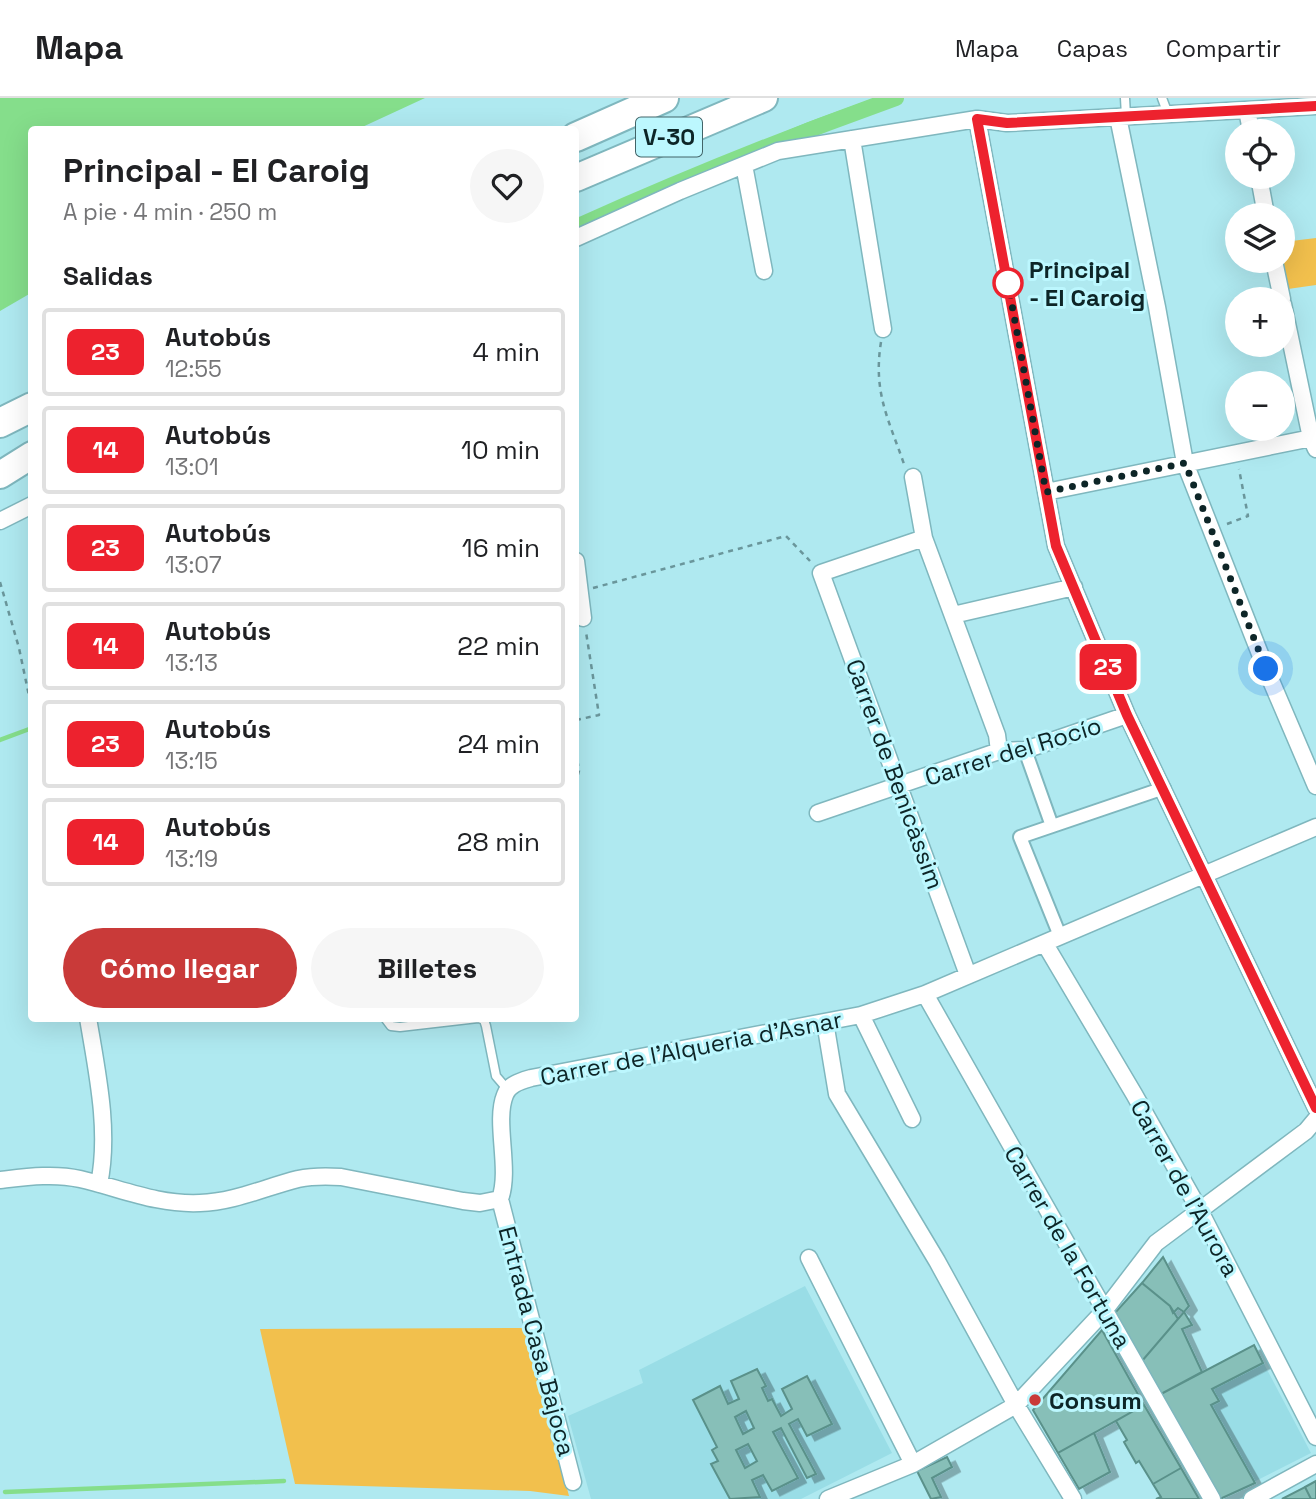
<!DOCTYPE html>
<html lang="es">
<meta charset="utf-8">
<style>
:root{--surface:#fff;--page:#f6f6f6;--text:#202124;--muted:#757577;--line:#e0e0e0;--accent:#c93a39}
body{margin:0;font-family:"Space Grotesk",sans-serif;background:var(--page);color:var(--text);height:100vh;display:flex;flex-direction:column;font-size:26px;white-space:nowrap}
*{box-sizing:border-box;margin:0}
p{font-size:23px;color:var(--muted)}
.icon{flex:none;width:38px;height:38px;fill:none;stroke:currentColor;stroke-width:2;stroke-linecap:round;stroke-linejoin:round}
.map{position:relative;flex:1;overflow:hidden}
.details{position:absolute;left:28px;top:28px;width:551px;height:896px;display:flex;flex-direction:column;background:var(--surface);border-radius:7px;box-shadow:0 7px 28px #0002}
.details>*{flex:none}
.badge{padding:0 14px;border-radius:10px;font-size:24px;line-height:46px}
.controls{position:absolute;left:1225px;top:21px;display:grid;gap:14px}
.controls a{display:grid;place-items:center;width:70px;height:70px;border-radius:50%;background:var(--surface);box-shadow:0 7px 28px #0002;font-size:35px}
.you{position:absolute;width:35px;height:35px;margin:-18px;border:5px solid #fff;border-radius:50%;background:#1a73e8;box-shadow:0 0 0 10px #1a73e833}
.map>.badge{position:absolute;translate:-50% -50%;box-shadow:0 0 0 4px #fff}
h2{padding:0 35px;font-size:26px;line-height:63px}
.round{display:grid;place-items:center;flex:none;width:74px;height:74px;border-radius:37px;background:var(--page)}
.overview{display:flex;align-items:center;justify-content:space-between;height:119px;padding:0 35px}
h1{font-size:33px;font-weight:700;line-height:52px}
.primary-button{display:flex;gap:14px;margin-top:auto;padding:14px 35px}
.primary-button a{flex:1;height:80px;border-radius:42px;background:var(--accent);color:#fff;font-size:28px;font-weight:700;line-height:80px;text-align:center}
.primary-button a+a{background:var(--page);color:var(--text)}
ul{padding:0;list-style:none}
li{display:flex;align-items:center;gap:21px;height:88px;margin:0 14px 10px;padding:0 21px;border:4px solid var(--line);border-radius:7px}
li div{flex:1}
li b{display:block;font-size:26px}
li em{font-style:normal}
li .badge{min-width:77px;font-weight:700;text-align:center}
header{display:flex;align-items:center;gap:42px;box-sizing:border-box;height:98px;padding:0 35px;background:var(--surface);border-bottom:2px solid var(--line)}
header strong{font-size:33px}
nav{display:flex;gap:38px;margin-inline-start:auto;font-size:24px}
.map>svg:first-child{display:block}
</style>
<header>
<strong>Mapa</strong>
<nav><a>Mapa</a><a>Capas</a><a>Compartir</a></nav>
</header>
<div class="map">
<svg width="1316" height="1401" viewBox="0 0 1316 1401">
<defs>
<filter id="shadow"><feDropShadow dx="8" dy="4.5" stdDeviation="0" flood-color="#0004"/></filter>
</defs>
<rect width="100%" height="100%" fill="#afe9f0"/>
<!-- built -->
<path fill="#99dde6" d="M805,1188L892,1355L801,1401H591L568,1318L643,1285L639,1272Z
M1254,1247L1311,1355L1220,1401L1161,1296Z"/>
<!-- green -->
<path fill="#f2c04d" d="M1316,140V187L1288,191L1281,163H1283V144Z
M526,1230L569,1398L530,1393L295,1386L260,1231Z"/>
<!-- water -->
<path fill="#85de8b" d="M0,0H425L358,31L32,32L31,195L0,213Z"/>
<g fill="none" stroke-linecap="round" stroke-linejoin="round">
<!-- stream -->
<path stroke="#85de8b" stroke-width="4.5" d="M576,124L809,26L881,0
M0,642L32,630
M5,1394L284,1383"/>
<!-- canal -->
<path stroke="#85de8b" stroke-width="16" d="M576,129C681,82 787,39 896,0"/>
</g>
<!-- building -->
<path fill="#87bfb8" stroke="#5a918a" stroke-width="2" fill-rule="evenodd" filter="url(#shadow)" d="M1163,1159L1189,1208L1184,1214L1178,1210L1173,1215L1170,1208L1142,1185Z
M1142,1185L1170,1208L1178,1221L1142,1263L1114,1216Z
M1184,1214L1192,1227L1182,1231L1202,1274L1161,1296L1142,1263Z
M1102,1232L1144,1307L1058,1355L1033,1312Z
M1254,1247L1263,1265L1212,1291L1219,1303L1211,1307L1255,1385L1220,1401L1161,1296Z
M757,1271L766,1288L762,1290L768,1303L772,1301L781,1318L792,1311L782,1291L807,1278L832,1326L807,1338L798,1321L789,1326L816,1376L807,1380L781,1330L773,1334L798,1380L772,1393L763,1377L752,1382L760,1399L730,1401L711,1366L718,1363L712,1352L717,1349L693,1302L720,1288L728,1306L739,1301L731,1283ZM746,1313L754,1330L743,1336L735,1319ZM748,1346L757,1363L745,1370L736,1352Z
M1144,1307L1181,1370L1153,1386L1139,1363L1136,1365L1124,1344L1127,1342L1116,1323Z
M1094,1335L1110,1374L1079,1391L1058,1355Z
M947,1359L952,1369L932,1380L941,1399L931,1401L917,1373Z
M1181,1370L1199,1401H1156L1161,1399L1153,1386Z
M1316,1383V1401H1311L1305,1389Z
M1305,1389L1311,1401H1282Z"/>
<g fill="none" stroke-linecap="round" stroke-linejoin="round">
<defs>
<path id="service" d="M1125,0L1126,18
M1162,0L1168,16
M385,920L391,928L400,929L478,920
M479,920L484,922L486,928L496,978L508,992"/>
<path id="pedestrian" d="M1025,652L1052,728
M1060,838L1020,739L1164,690"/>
<path id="minor" d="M1247,12L1251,33
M1118,19L1157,209L1185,365L1266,571L1316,688
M977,21L1056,448L1127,617L1316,1010
M852,41L883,231
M744,67L764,173
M1259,79L1266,117
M576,140L680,93L778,53L977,21L1007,25L1316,8
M1274,163L1282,201
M1283,206L1311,340L1316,351
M913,379L924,440L997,637L999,653
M1046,394L1316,339
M0,423L32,407
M924,440L821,475L968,877
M576,463L583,520
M953,517L1074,489
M818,715L999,653L1025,652L1127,617
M1045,846L1134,996L1200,1113L1316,1339
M925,896L1212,1401
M861,917L912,1021
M88,920C97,974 110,1033 99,1086
M825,924L837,996L937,1163L1016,1307L1073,1401
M0,1082C26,1079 54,1075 80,1081C120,1090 157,1107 200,1105C234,1104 266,1089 298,1081C312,1078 327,1078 341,1079L463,1103L480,1105L500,1101
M809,1160L913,1366
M573,1384L500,1101C511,1071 494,1024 505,997C509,986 521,983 531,980L861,917L925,896L1316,729
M828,1401L913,1366L1016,1307L1104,1213L1156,1145L1306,1033L1316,1021
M1252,1401L1316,1366"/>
<path id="trunk" d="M576,80L764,0
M0,377L32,357"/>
<path id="motorway" d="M576,39L664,0
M0,325L32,309"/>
</defs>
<!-- service casing -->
<use href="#service" stroke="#7fb7be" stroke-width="11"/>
<!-- pedestrian casing -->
<use href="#pedestrian" stroke="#7fb7be" stroke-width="16"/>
<!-- minor casing -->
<use href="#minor" stroke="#7fb7be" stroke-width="19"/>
<!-- trunk casing -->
<use href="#trunk" stroke="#7fb7be" stroke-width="30"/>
<!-- motorway casing -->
<use href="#motorway" stroke="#7fb7be" stroke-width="32"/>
<!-- path -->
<path stroke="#6a969b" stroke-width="2.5" stroke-dasharray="5 5" stroke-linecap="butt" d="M881,244C873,294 888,320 904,366
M1227,426L1248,418L1239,371
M0,484L19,550L32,612
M593,490L786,438L810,463
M576,622L599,617L586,534
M576,653L579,673L576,683"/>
<!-- service -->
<use href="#service" stroke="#fff" stroke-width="8"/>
<!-- pedestrian -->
<use href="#pedestrian" stroke="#fff" stroke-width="12"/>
<!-- minor -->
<use href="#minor" stroke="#fff" stroke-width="16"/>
<!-- trunk -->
<use href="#trunk" stroke="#fff" stroke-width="26"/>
<!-- motorway -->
<use href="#motorway" stroke="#fff" stroke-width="28"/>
</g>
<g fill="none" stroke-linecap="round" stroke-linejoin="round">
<defs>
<path id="line" d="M1316,8L1007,25L977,21L1056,448L1127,617L1316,1010"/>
</defs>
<!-- line casing -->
<use href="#line" stroke="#fff" stroke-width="16"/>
<!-- line -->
<use href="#line" stroke="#ed222e" stroke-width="10"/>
<!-- walk -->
<path stroke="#0d2527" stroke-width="7" stroke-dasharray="0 12.6" d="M1008,185L1046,394L1185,365L1266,571"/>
</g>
<!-- markers -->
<circle fill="#fff" stroke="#ed222e" stroke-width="3.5" cx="1008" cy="185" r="14"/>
<circle fill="#c93a39" stroke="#bcf7fe" stroke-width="2.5" cx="1035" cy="1302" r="7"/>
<g text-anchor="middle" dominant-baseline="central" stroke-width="6" stroke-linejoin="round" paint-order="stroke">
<!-- shield labels -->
<rect fill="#bcf7fe" stroke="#426468" stroke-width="2" x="636" y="19.5" width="66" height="39" rx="5"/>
<g font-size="23" font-weight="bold" fill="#0d2527">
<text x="669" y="39">V-30</text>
</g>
<!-- stop labels -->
<g font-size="24" font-weight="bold" fill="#0d2527" stroke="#bcf7fe" text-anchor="start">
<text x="1029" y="171">Principal<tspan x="1029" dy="28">- El Caroig</tspan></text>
</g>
<!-- street labels -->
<g font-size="24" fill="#0d2527" stroke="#bcf7fe">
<text transform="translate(1013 653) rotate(-17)">Carrer del Rocío</text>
<text transform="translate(895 676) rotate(70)">Carrer de Benicàssim</text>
<text transform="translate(691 950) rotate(-11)">Carrer de l'Alqueria d'Asnar</text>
<text transform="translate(1185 1090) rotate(61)">Carrer de l'Aurora</text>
<text transform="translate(1068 1149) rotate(60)">Carrer de la Fortuna</text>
<text transform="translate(537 1243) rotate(75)">Entrada Casa Bajoca</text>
</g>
<!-- poi labels -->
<g font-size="24" font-weight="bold" fill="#0d2527" stroke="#bcf7fe" text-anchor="start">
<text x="1049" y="1302">Consum</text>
</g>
</g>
</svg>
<div class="controls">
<a><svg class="icon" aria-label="locate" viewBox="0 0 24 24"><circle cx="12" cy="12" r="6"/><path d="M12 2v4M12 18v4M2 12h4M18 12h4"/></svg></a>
<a><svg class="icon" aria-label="layers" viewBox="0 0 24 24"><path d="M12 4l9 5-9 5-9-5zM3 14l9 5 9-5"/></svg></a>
<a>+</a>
<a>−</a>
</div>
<div class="you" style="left:1266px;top:571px"></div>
<b class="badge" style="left:1108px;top:569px;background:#ed222e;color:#fff">23</b>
<section class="details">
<div class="overview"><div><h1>Principal - El Caroig</h1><p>A pie · 4 min · 250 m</p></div><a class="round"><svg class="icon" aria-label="heart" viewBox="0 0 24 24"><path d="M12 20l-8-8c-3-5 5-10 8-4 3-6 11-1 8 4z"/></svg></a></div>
<h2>Salidas</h2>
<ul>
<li><span class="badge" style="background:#ed222e;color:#fff">23</span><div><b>Autobús</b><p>12:55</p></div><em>4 min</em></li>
<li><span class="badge" style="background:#ed222e;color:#fff">14</span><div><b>Autobús</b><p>13:01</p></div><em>10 min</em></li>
<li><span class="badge" style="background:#ed222e;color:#fff">23</span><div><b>Autobús</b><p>13:07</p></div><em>16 min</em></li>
<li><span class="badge" style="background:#ed222e;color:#fff">14</span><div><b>Autobús</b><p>13:13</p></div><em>22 min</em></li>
<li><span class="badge" style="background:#ed222e;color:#fff">23</span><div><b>Autobús</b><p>13:15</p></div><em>24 min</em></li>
<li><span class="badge" style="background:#ed222e;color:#fff">14</span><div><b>Autobús</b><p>13:19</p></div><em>28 min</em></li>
</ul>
<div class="primary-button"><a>Cómo llegar</a><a>Billetes</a></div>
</section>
</div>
